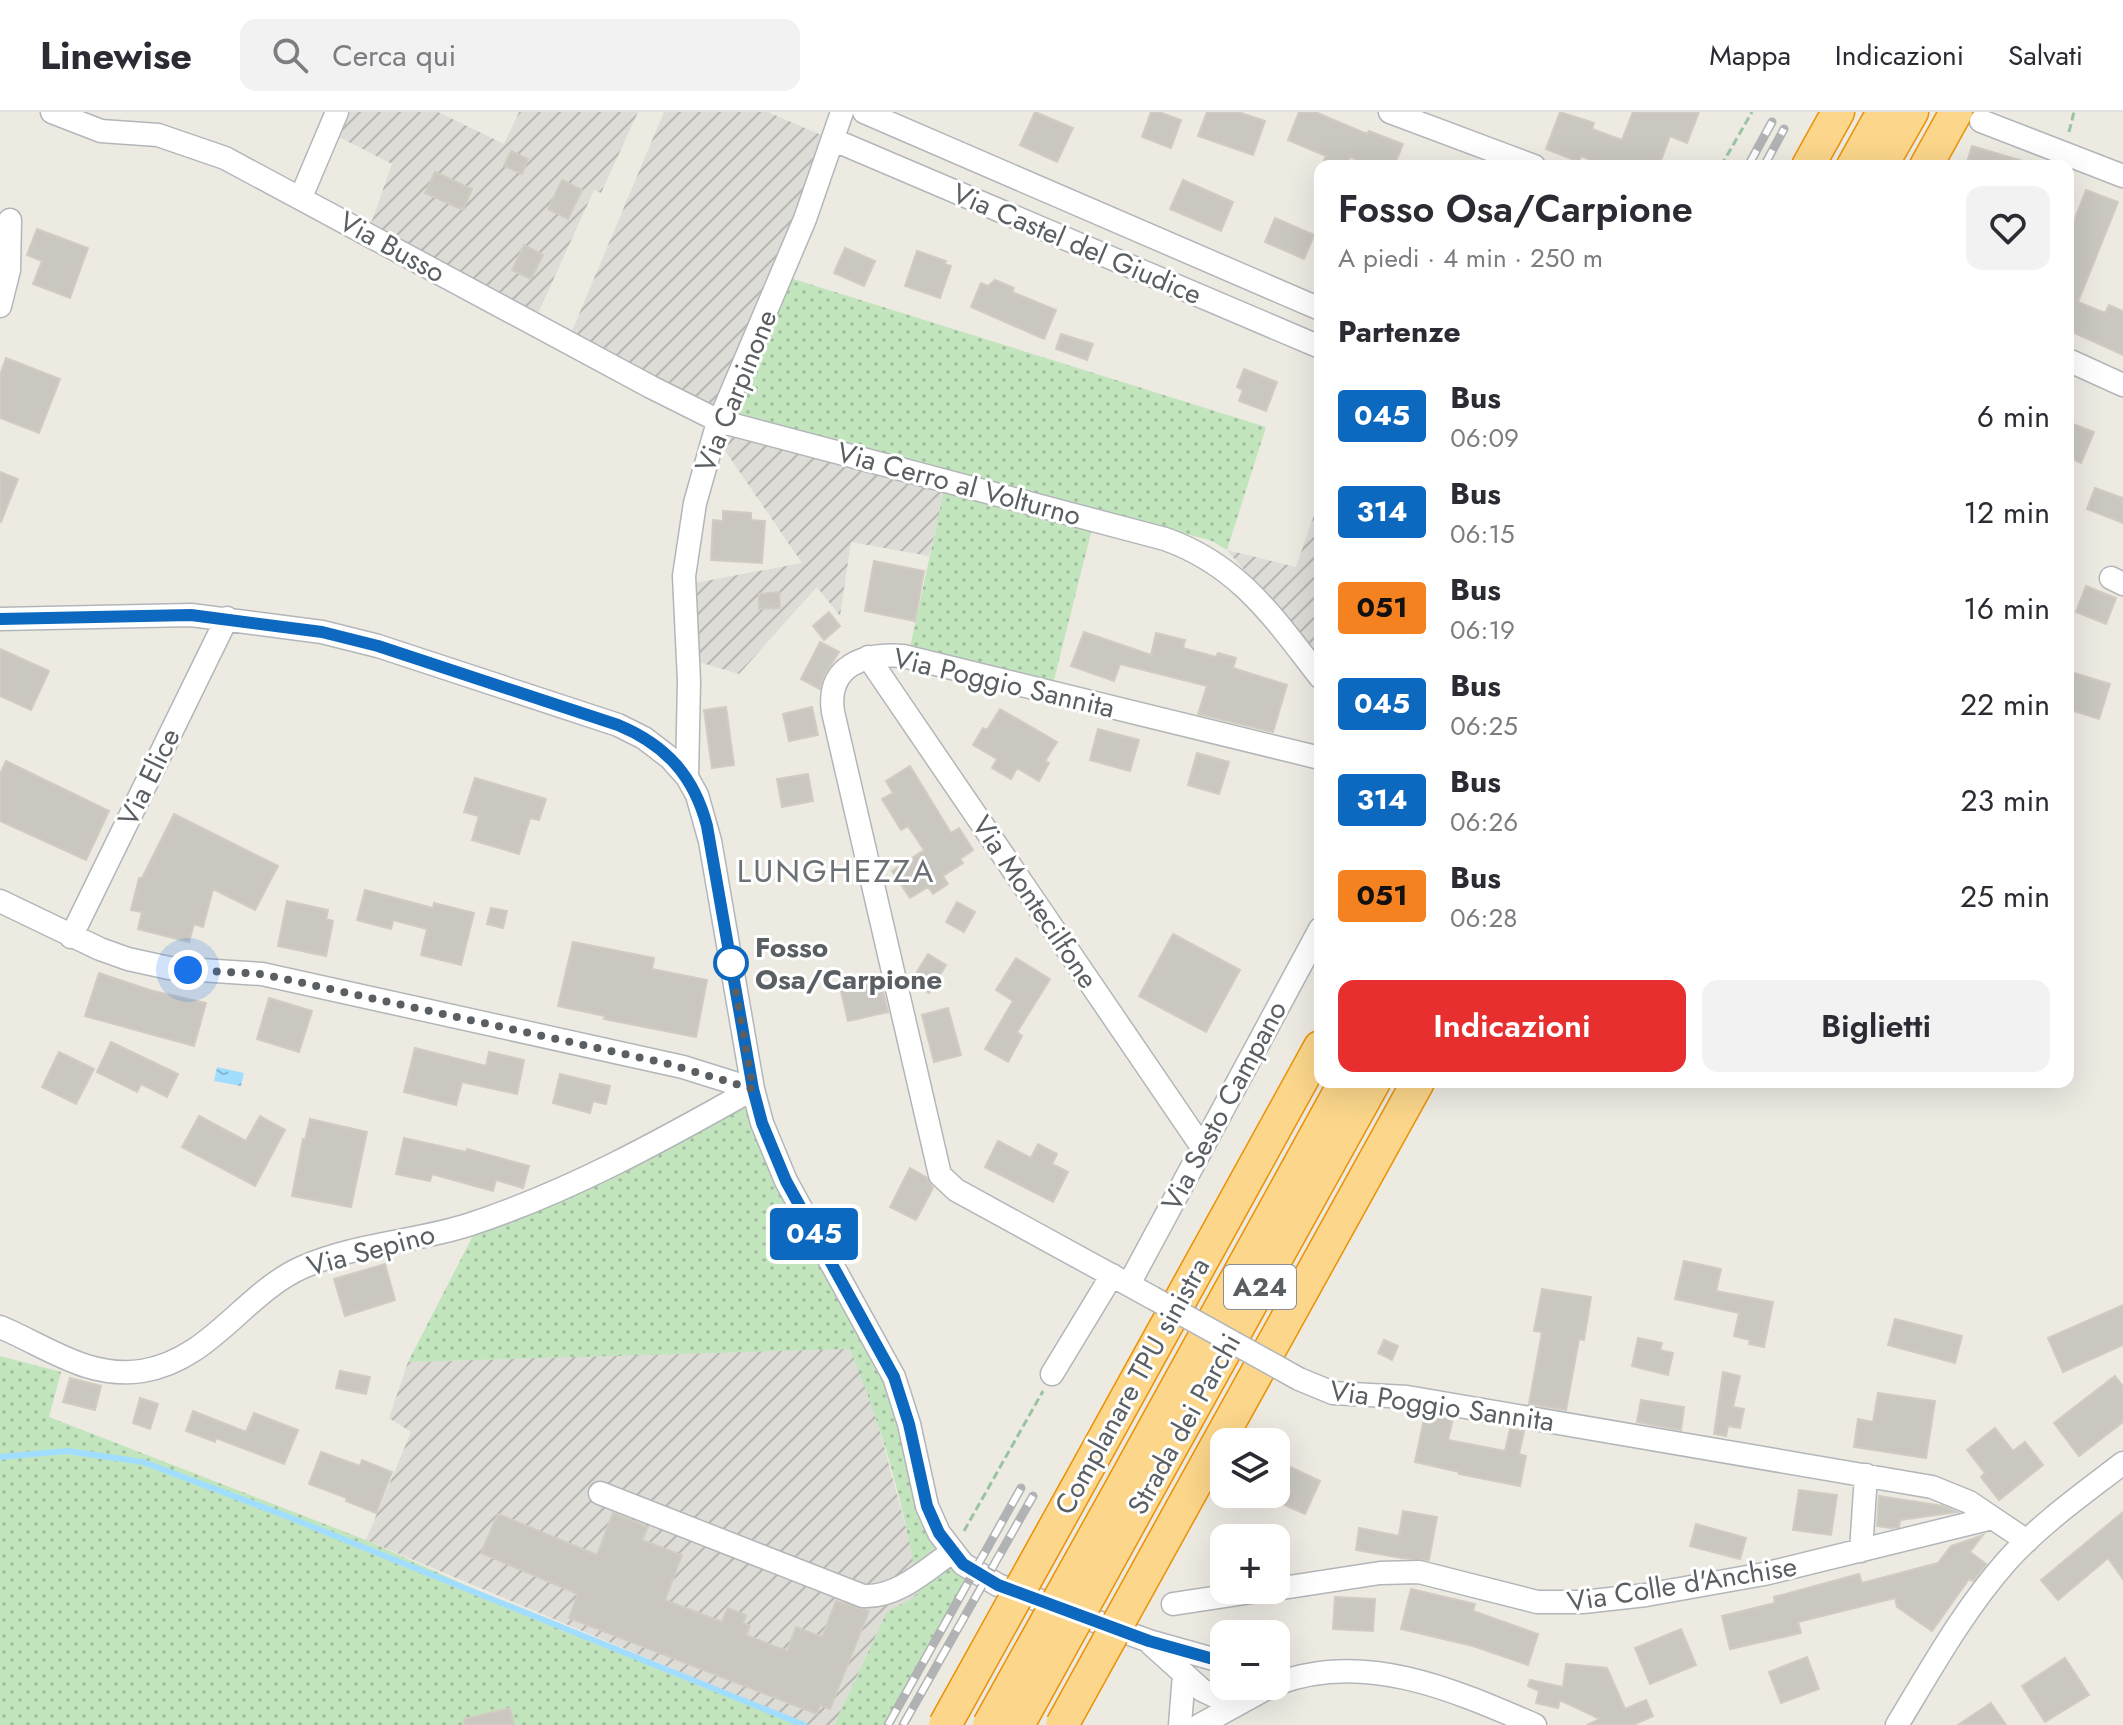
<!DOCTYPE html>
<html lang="it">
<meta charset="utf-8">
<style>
:root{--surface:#fff;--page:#f2f2f3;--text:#2b2b33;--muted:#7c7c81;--line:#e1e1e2;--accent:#e72f2f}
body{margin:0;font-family:Jost,sans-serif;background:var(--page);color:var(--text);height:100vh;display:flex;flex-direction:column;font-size:30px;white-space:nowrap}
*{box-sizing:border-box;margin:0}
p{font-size:26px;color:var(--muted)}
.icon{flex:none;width:44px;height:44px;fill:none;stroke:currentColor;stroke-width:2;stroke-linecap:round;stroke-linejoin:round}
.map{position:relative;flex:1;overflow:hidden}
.details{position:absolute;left:1314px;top:48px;width:760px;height:928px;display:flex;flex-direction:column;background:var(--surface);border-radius:16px;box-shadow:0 8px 32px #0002}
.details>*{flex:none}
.badge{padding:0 16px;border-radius:6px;font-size:28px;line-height:52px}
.fabs{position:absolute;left:1210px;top:1316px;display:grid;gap:16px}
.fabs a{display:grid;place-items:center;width:80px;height:80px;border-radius:16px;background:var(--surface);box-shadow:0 8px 32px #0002;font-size:40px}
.you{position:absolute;width:40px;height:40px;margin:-20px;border:6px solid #fff;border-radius:50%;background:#1a73e8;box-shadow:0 0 0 12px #1a73e833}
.map>.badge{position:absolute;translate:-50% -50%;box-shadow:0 0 0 4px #fff}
h2{padding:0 24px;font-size:30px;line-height:72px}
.round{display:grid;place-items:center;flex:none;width:84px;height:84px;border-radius:16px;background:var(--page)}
.headline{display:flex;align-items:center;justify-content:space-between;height:136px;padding:0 24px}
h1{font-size:38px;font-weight:600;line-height:60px}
.cta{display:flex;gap:16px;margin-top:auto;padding:16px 24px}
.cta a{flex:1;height:92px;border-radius:16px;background:var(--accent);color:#fff;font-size:32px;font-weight:600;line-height:92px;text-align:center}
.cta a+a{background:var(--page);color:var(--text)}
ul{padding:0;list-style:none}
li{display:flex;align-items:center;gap:24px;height:96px;padding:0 24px}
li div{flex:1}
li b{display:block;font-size:30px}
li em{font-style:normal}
li .badge{min-width:88px;font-weight:700;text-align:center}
header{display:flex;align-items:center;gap:48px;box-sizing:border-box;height:112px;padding:0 40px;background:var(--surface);border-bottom:2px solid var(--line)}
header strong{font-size:38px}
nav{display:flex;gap:44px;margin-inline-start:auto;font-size:28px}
.search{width:560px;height:72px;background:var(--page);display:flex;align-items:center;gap:20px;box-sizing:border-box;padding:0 28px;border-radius:16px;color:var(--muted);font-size:30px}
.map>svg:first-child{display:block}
</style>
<header>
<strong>Linewise</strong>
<div class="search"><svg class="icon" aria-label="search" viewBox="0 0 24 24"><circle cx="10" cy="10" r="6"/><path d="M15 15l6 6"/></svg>Cerca qui</div>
<nav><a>Mappa</a><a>Indicazioni</a><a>Salvati</a></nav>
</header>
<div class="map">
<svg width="2123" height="1613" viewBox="0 0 2123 1613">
<defs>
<pattern id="industrial-furrows" width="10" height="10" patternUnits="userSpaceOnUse" patternTransform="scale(2)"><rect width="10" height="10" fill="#dedcd7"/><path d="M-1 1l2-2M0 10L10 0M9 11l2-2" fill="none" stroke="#b7b6b2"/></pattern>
<pattern id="grass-dots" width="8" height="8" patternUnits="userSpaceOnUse" patternTransform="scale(2)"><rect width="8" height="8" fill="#c2e5be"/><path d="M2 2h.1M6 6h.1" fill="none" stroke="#a1bd9e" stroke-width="1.8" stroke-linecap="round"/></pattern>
<pattern id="water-ripples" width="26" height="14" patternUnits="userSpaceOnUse" patternTransform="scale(2)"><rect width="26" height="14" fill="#a1ddfe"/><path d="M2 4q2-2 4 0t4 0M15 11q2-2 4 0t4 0" fill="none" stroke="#86b6d1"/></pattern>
</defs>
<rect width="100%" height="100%" fill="#edeae2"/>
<!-- industrial -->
<path fill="url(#industrial-furrows)" d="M343,0H438L504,32L519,0H638L601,81L594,78L535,208L369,117L392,52L333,22Z
M664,0H768L830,27L717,303L569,226Z
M724,319L945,379L929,444L851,430L840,504L817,475L739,562L692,548L689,472L802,451L717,327Z
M1320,385V547L1227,438L1296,455Z
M850,1236L872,1290L912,1438L918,1483L887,1500L834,1613H806L366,1428L411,1320L389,1306L408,1250Z"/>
<!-- grass -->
<path fill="url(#grass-dots)" d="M787,165L1266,315L1227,438L1212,429L1097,397L1052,576L909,540L944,379L724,319Z
M753,977L864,1211L925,1386L972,1459L888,1613H834L887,1500L918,1483C907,1399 882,1315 850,1237L408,1250L481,1108Z
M0,1244L61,1260L49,1305L366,1428L567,1519L804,1613H0Z"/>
<!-- water -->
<path fill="url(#water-ripples)" d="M217,955L244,961L241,974L214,969Z"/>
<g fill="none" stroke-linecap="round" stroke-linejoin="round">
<!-- stream -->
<path stroke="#a1ddfe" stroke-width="6" d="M0,1345L67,1339L143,1350L281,1402L804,1613"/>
</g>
<!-- building -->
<path fill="#cac7c1" stroke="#d2cbc1" stroke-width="2" d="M1035,0L1073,16L1057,50L1020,33Z
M1151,0H1159L1181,8L1171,36L1142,25Z
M1207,0H1238L1265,9L1253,43L1198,24Z
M1299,0H1315L1367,22L1369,19L1403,32L1394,54H1373L1350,45L1346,54H1338L1324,48L1326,44L1288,28Z
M1560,0L1594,11L1592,17L1622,28L1633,0H1699L1687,31L1670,24L1659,54H1606L1581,44L1579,50L1546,37Z
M1972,34L2026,50V54H1966Z
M511,39L528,47L522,62L504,54Z
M435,60L472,77L463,98L425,81Z
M562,68L582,78L568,107L548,97Z
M1183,68L1233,90L1221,119L1170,97Z
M2086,78L2118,90L2078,190L2105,201L2109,193L2123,199V243L2068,218V125Z
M1275,106L1314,123L1304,147L1265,130Z
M37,117L88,136L70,186L33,172L42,149L27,143Z
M524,133L543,143L531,167L512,158Z
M845,136L875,149L864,174L834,161Z
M917,139L946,149L944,152L951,154L940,186L905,174Z
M995,168L1014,176L1012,180L1056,198L1044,227L971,195L981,171L988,174Z
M1061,222L1093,232L1087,248L1056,237Z
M6,246L60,267L39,321L0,306V263Z
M1244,257L1277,270L1266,299L1239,289L1243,278L1237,275Z
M2068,310L2094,320L2081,351L2068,345Z
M0,360L18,367L1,410L0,409Z
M2095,376L2123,386V411L2087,397Z
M723,399L751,401V408L765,409L762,451L711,448L713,408L723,409Z
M874,449L924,459L915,509L865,499Z
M2086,474L2116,486L2106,512L2076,500Z
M779,480L780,496L759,497V482Z
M829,500L840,514L824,528L813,514Z
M1084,520L1151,543L1156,521L1185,528L1183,536L1216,545L1218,541L1236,546L1233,556L1287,573L1273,620L1198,602L1207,574L1120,552L1114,569L1071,554Z
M820,530L839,540L824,564L820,577L801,567Z
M0,537L49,559L31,598L0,584Z
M2074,561L2110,572L2099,607L2068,597V582Z
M726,595L734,653L712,656L704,598Z
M812,595L818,623L789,629L783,602Z
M1000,597L1057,630L1045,649L1049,651L1039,669L1017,656L1011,667L992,656L997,647L973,633L983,616L987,618Z
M1098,617L1139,628L1130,659L1090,648Z
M1197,641L1229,650L1219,682L1188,673Z
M6,649L109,699L86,748L0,709V662Z
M910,654L951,721L959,716L973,738L960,747L963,751L943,764L948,772L933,782L928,775L910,786L892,759L924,738L908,714L901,718L882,687L893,681L886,669Z
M808,662L813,689L782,695L777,667Z
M475,666L546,687L539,708L530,706L519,742L472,728L479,704L464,700Z
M174,702L278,754L255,798L213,777L203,815L194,812L189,830L138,817L142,800L131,798L139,766H142Z
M365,778L433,796L434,791L474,801L461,853L421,843L427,817L393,808L391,817L357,808Z
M287,789L328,798L326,807L333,809L326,844L278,834Z
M957,790L975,800L964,820L946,810Z
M491,796L507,799L503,816L487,812Z
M1173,822L1240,858L1206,920L1139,884Z
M573,830L654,846L652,857L707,868L696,925L604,907L605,904L558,894Z
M928,842L946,853L929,881L916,873L922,863L917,860Z
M1016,846L1050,867L1017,920L1022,924L1008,950L985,937L1013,889L996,878Z
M99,861L153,879L206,891L194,934L85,904Z
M879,862L888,900L848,909L839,871Z
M269,886L312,899L299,940L257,927Z
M948,896L961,943L934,950L922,903Z
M111,930L178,962L167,985L141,972L137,980L97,960Z
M415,936L486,954L489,940L524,948L517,982L462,970L456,993L404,980Z
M59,940L94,957L76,992L42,975Z
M560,962L610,974L606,992L593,989L590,1001L553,991Z
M199,1004L246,1029L260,1004L285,1018L255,1074L182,1035Z
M310,1007L367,1020L351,1095L292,1084L303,1027L305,1028Z
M404,1026L466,1040L467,1037L529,1054L523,1076L496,1068L493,1079L432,1062L430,1069L396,1062Z
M998,1029L1031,1046L1038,1032L1057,1042L1052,1052L1068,1060L1053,1090L985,1055Z
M910,1056L926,1065L933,1076L916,1108L890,1095Z
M1684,1149L1721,1157L1716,1179L1773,1190L1764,1235L1749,1232L1750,1228L1734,1224L1739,1201L1675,1187Z
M385,1152L395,1188L345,1204L334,1167Z
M1542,1177L1591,1185L1584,1228L1579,1227L1566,1298L1529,1292L1542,1220L1534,1219Z
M2123,1193V1233L2063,1260L2048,1226Z
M1895,1207L1962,1224L1955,1251L1888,1233Z
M1638,1226L1662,1231L1660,1238L1673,1241L1668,1263L1632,1254Z
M1384,1228L1398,1234L1392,1248L1378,1241Z
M340,1259L370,1265L366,1282L336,1276Z
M1723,1260L1740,1264L1733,1295L1744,1297L1740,1316L1728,1314L1726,1324L1714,1322Z
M2115,1264L2123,1274V1310L2079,1344L2054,1311Z
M70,1266L101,1274L95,1298L63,1290Z
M1878,1281L1935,1289L1926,1346L1854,1335L1858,1307L1873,1310Z
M140,1286L158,1292L150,1317L133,1311Z
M1641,1288L1684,1295L1681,1318L1637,1310Z
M193,1299L246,1320L254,1301L298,1318L284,1352L216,1326L215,1330L186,1319Z
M1425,1302L1453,1307L1448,1328L1505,1339L1510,1317L1524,1319L1519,1342L1526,1344L1520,1374L1459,1362V1360L1415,1350Z
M1995,1316L2013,1339L2025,1330L2043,1353L1999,1388L1981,1365L1985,1361L1967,1338Z
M321,1340L360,1354L362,1348L392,1360L376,1401L346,1389L347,1386L309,1372Z
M1288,1354L1320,1369L1305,1402L1273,1388Z
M1799,1378L1837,1383L1831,1423L1793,1418Z
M1879,1384L1943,1394L1957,1400L1900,1408L1899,1415L1891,1416L1877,1414Z
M1403,1399L1437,1405L1429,1448L1402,1446L1356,1438L1359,1416L1399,1424Z
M2123,1400V1467L2108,1446L2058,1488L2041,1468Z
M613,1401L648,1415L642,1428L682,1443L665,1488L722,1510L728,1496L746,1503L743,1511L750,1514L746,1523L787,1539L796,1515L822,1525L836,1489L869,1499L830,1597L820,1593L817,1602L569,1506L578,1482L481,1441L498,1402L597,1443Z
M1696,1412L1746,1426L1740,1447L1690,1434Z
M1983,1423L1970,1440L1986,1452L1973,1469L1969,1467L1932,1519L1897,1495L1895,1486L1798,1510L1801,1521L1730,1537L1722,1504L1775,1491L1774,1485L1859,1462L1862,1471L1938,1451L1951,1434Z
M1411,1477L1475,1492L1473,1499L1538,1522L1528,1553L1473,1534L1401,1517Z
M1335,1485L1375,1487L1373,1519L1333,1517Z
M1681,1517L1696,1553L1650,1572L1635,1536Z
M1807,1545L1819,1577L1781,1591L1769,1560Z
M2065,1546L2089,1583L2045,1610L2022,1574Z
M1566,1552L1607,1556L1625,1597L1646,1588L1653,1604L1633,1613H1587L1600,1607L1560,1588L1558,1596L1536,1591L1539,1579L1528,1574L1530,1568L1563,1575Z
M1991,1591L2006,1613H1958Z
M510,1596L514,1613H464V1607Z"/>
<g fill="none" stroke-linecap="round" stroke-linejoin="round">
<defs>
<path id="minor" d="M52,0L101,19L158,23L225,46L651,275L719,309L1165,427C1239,453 1274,506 1320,565
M864,0L1320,197
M1390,0L1534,54
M1981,9L2123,64
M834,28L1320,235
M301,85L337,0
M0,194L9,158L10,108
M2068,248L2123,273
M2111,466L2123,472
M0,507L191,503L322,520L378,534L618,613L644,626L670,646L687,665L697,683L710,729L753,977L762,1011L786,1069L894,1265L909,1312L927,1394L939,1421L963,1452L998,1473L1149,1529L1224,1550
M868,545L1202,1035
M687,665L689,569L684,464L695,391L716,317L805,107L842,0
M0,789L100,837L128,847L169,856L262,862L683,955L753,977
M71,825L227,506
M1129,1172L1320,817
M1153,1186L956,1078L940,1063L833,600C826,553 865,541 903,544L1320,646
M0,1215C48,1235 88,1267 142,1259C211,1248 244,1181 303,1155C355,1132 414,1130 468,1113C569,1080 661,1029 753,977
M1052,1262L1112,1163
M1299,1267L1333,1281L1407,1285L1932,1375L1969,1390L2027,1429
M600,1381L863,1484C897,1486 926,1458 952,1440
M1861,1439L1866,1363
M1276,1477L1380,1461L1419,1460L1537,1490H1583L1646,1483L1764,1462L1992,1406
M1173,1492L1265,1478
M1151,1532L1202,1578L1233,1593
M1276,1572C1364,1538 1454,1578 1535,1613
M1180,1613L1184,1562
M1200,1613L1271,1574
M1897,1613C1931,1557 1963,1499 2006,1450C2040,1412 2083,1382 2123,1351"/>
<path id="highway" d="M1808,54L1838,0
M1853,54L1883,0
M1881,54L1912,0
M1926,54L1956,0
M1091,1350L1320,935
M1125,1369L1345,970
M1146,1381L1374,970
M1182,1396L1418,970"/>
</defs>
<!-- minor casing -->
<use href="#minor" stroke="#b3b6b9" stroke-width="25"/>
<!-- highway casing -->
<use href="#highway" stroke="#ec9103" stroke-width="35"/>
<!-- path -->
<path stroke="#98c5a1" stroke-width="3" stroke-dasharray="8 4" stroke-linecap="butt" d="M2069,20L2074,0
M1721,54L1752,0
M964,1419L1043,1279"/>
<!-- minor -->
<use href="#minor" stroke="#fff" stroke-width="22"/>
<!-- highway -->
<use href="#highway" stroke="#fbd68b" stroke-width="32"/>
<defs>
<path id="rail" d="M1748,54L1772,10
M1764,54L1784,17
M888,1613L1021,1376
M903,1613L1033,1384"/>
</defs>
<!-- rail casing -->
<use href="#rail" stroke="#b1b2b3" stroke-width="9"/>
<!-- rail -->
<use href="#rail" stroke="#fff" stroke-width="6" stroke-dasharray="18" stroke-linecap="butt"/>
<defs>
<path id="minor-bridge" d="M1153,1186L1299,1267"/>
<path id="highway-bridge" d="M945,1613L1091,1350
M989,1613L1125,1369
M1018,1613L1146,1381
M1062,1613L1182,1396"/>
</defs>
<!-- minor-bridge casing -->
<use href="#minor-bridge" stroke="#b3b6b9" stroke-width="25" stroke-linecap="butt"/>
<!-- highway-bridge casing -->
<use href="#highway-bridge" stroke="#ec9103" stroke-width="35" stroke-linecap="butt"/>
<!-- minor-bridge -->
<use href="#minor-bridge" stroke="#fff" stroke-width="22"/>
<!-- highway-bridge -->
<use href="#highway-bridge" stroke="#fbd68b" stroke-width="32"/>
</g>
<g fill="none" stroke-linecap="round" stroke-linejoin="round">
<defs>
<path id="line" d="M0,507L191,503L322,520L378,534L618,613C666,633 694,664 707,714L753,977L762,1011L786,1069L894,1265L909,1312L927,1394L939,1421L963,1452L998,1473L1149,1529L1224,1550"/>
</defs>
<!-- line casing -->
<use href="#line" stroke="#fff" stroke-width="18"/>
<!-- line -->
<use href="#line" stroke="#0c69bf" stroke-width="12"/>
<!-- walk -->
<path stroke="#5a5f63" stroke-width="8" stroke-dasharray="0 14.4" d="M188,858L262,862L665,951L753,977L731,851"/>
</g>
<!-- markers -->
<circle fill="#fff" stroke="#0c69bf" stroke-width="4" cx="731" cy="851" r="16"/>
<g text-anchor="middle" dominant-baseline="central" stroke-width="6" stroke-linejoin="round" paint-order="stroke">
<!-- shield labels -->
<rect fill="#fff" stroke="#8c8f92" stroke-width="2" x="1224" y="1153" width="72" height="44" rx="6"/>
<g font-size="26" font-weight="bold" fill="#5a5f63">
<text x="1260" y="1175">A24</text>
</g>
<!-- street labels -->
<g font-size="28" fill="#5a5f63" stroke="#fff">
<text transform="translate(1077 132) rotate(23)">Via Castel del Giudice</text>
<text transform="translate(392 135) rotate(29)">Via Busso</text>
<text transform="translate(736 279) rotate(-68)">Via Carpinone</text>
<text transform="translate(959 372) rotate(15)">Via Cerro al Volturno</text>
<text transform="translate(1004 571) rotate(13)">Via Poggio Sannita</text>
<text transform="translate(149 665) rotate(-64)">Via Elice</text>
<text transform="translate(1035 790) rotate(56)">Via Montecilfone</text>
<text transform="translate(1224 994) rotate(-62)">Via Sesto Campano</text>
<text transform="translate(371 1138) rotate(-15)">Via Sepino</text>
<text transform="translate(1132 1274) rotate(-61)">Complanare TPU sinistra</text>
<text transform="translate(1442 1294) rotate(8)">Via Poggio Sannita</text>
<text transform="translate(1184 1312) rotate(-61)">Strada dei Parchi</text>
<text transform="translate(1682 1472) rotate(-9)">Via Colle d'Anchise</text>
</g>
<!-- stop labels -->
<g font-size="28" font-weight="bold" fill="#5a5f63" stroke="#fff" text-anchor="start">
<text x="755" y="835">Fosso<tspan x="755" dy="32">Osa/Carpione</tspan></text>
</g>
<!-- quarter labels -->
<g font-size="32" letter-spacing="2" fill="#6b7175" stroke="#fff">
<text x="836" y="759">LUNGHEZZA</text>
</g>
</g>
</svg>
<div class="fabs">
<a><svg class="icon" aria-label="layers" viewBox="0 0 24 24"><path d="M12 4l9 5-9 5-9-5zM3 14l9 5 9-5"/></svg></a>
<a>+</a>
<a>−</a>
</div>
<div class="you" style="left:188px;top:858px"></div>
<b class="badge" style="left:814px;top:1122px;background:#0c69bf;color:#fff">045</b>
<section class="details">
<div class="headline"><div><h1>Fosso Osa/Carpione</h1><p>A piedi · 4 min · 250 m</p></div><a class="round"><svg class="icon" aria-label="heart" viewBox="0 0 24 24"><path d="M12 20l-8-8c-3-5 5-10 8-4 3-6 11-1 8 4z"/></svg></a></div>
<h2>Partenze</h2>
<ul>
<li><span class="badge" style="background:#0c69bf;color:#fff">045</span><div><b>Bus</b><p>06:09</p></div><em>6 min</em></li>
<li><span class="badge" style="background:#0c69bf;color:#fff">314</span><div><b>Bus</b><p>06:15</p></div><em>12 min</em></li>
<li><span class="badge" style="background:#f58220;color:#111">051</span><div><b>Bus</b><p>06:19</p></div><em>16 min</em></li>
<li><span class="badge" style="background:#0c69bf;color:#fff">045</span><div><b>Bus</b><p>06:25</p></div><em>22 min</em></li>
<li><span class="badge" style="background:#0c69bf;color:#fff">314</span><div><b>Bus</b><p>06:26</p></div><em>23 min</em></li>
<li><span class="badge" style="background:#f58220;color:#111">051</span><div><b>Bus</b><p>06:28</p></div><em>25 min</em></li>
</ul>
<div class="cta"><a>Indicazioni</a><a>Biglietti</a></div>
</section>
</div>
